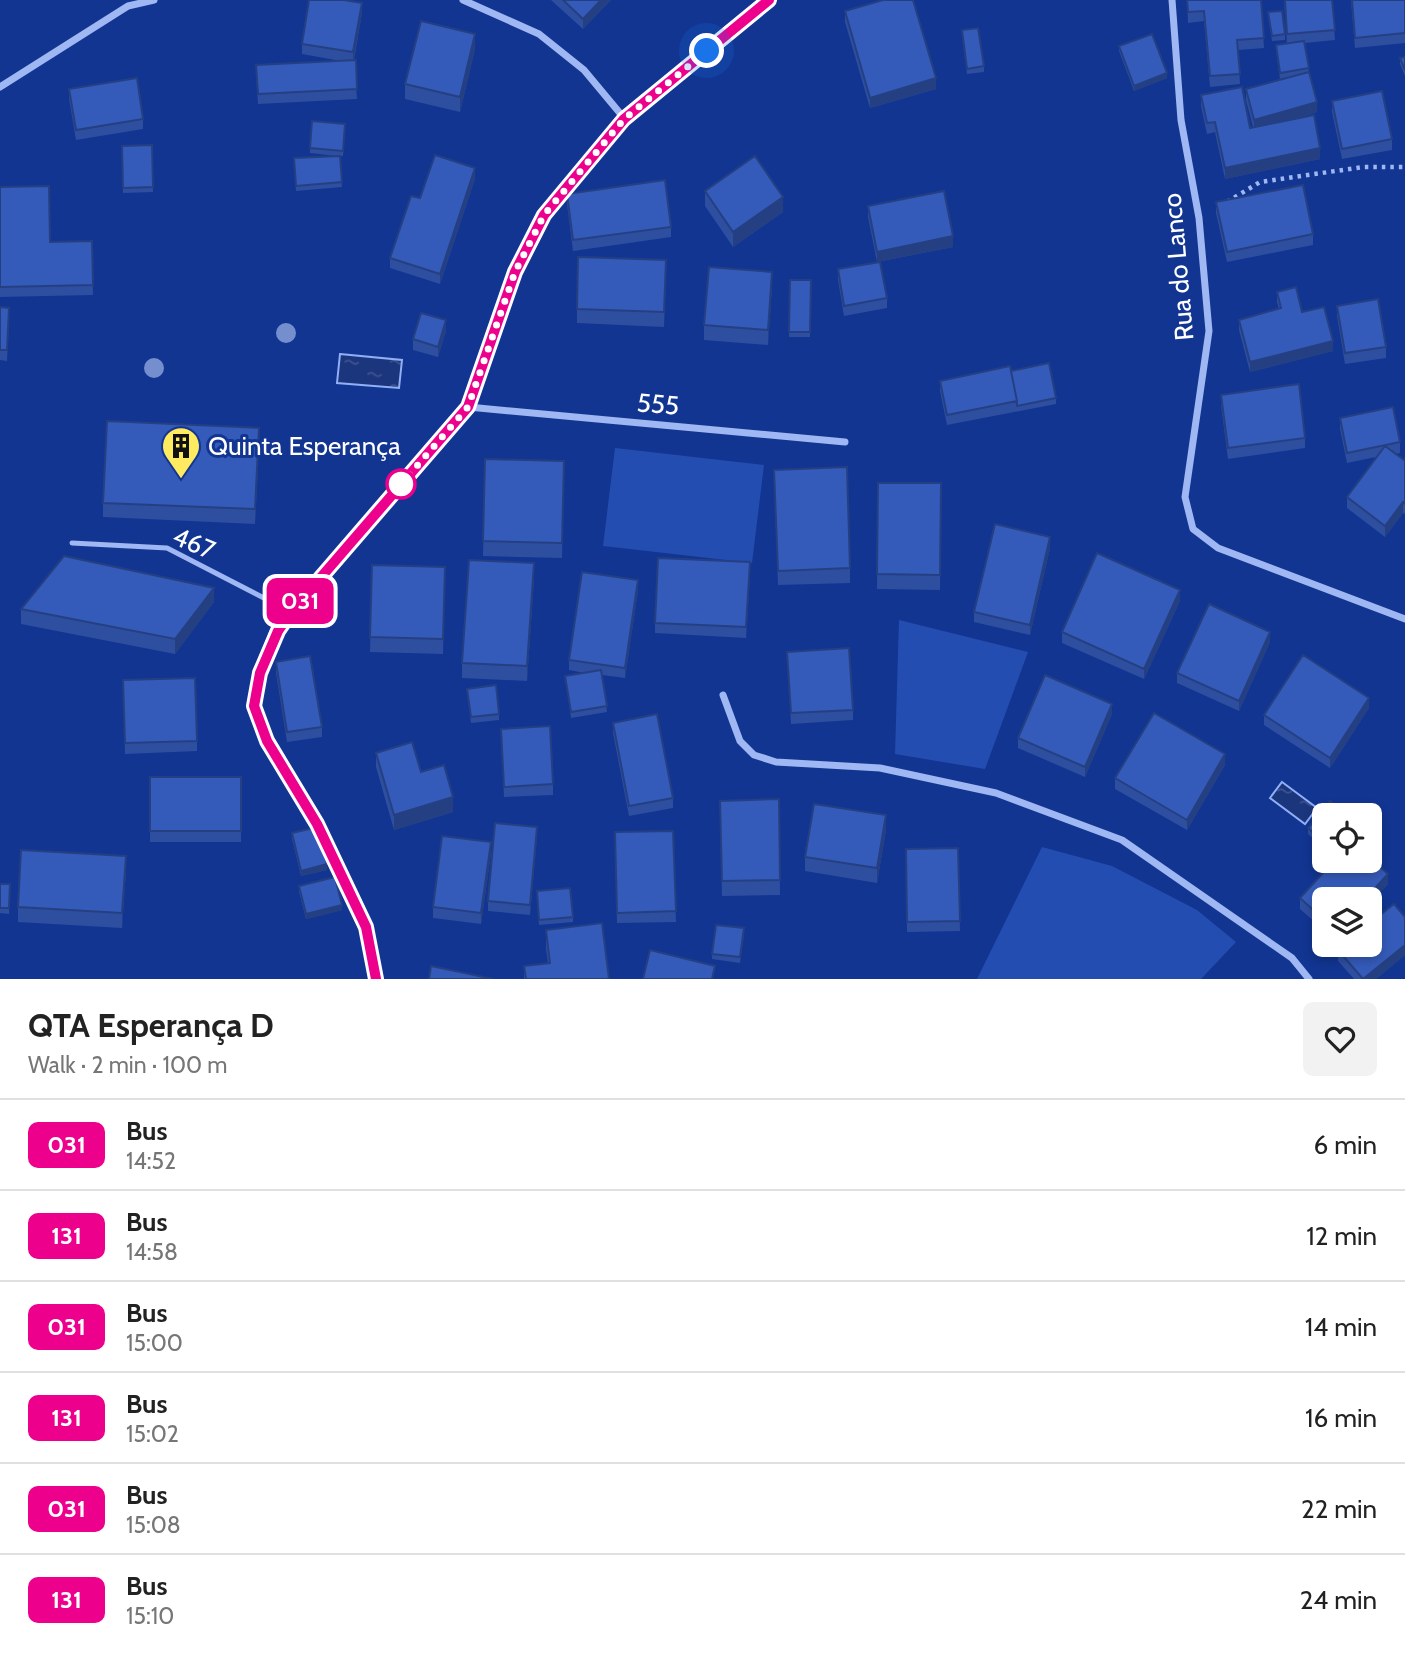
<!DOCTYPE html>
<meta charset="utf-8">
<style>
:root{--surface:#fff;--page:#f2f2f2;--text:#222;--muted:#767676;--line:#e0e0e0}
body{margin:0;font-family:Cabin,sans-serif;background:var(--page);color:var(--text);height:100vh;display:flex;flex-direction:column;font-size:26px;white-space:nowrap}
*{box-sizing:border-box;margin:0}
p{font-size:23px;color:var(--muted)}
.icon{flex:none;width:38px;height:38px;fill:none;stroke:currentColor;stroke-width:2;stroke-linecap:round;stroke-linejoin:round}
.map{position:relative;height:979px;overflow:hidden}
.drawer{display:flex;flex-direction:column;background:var(--surface);flex:1}
.drawer>*{flex:none}
.badge{padding:0 14px;border-radius:10px;font-size:24px;line-height:46px}
.tools{position:absolute;left:1312px;top:803px;display:grid;gap:14px}
.tools a{display:grid;place-items:center;width:70px;height:70px;border-radius:10px;background:var(--surface);box-shadow:0 4px 10px #0003;font-size:35px}
.you{position:absolute;width:35px;height:35px;margin:-18px;border:5px solid #fff;border-radius:50%;background:#1a73e8;box-shadow:0 0 0 10px #1a73e833}
.map>.badge{position:absolute;translate:-50% -50%;box-shadow:0 0 0 4px #fff}
.round{display:grid;place-items:center;flex:none;width:74px;height:74px;border-radius:10px;background:var(--page)}
.summary{display:flex;align-items:center;justify-content:space-between;height:119px;padding:0 28px}
h1{font-size:33px;font-weight:800;line-height:52px}
ul{padding:0;list-style:none}
li{display:flex;align-items:center;gap:21px;height:91px;padding:0 28px;border-top:2px solid var(--line)}
li div{flex:1}
li b{display:block;font-size:26px}
li em{font-style:normal}
li .badge{min-width:77px;font-weight:700;text-align:center}
.map>svg:first-child{display:block}
</style>
<div class="map">
<svg width="1405" height="979" viewBox="0 0 1405 979">
<defs>
<pattern id="water-ripples" width="26" height="14" patternUnits="userSpaceOnUse" patternTransform="scale(1.75)"><rect width="26" height="14" fill="#1b367c"/><path d="M2 4q2-2 4 0t4 0M15 11q2-2 4 0t4 0" fill="none" stroke="#3d5490"/></pattern>
</defs>
<rect width="100%" height="100%" fill="#123592"/>
<!-- grass -->
<path fill="#244db2" d="M615,448L764,465L752,563L603,546Z
M899,620L1028,652L985,769L895,754Z
M1042,847L1112,866L1197,910L1236,942L1201,979H977Z"/>
<!-- water -->
<path fill="url(#water-ripples)" stroke="#90aff6" stroke-width="2" d="M340,354L402,360L399,388L337,383Z
M1282,782L1317,808L1305,824L1270,798Z"/>
<g fill="none" stroke-linecap="round" stroke-linejoin="round">
<!-- path -->
<path stroke="#9fb7f2" stroke-width="4.5" stroke-dasharray="3.5 5" stroke-linecap="butt" d="M1227,202L1260,182L1363,167H1405"/>
<!-- lane -->
<path stroke="#9fb7f2" stroke-width="5" d="M72,543L167,548L291,612"/>
<!-- street -->
<path stroke="#9fb7f2" stroke-width="7" d="M463,0L539,34L584,70L624,118
M1172,0L1181,120L1199,218L1209,331L1185,497L1193,529L1218,548L1405,619
M0,87L128,6L154,0
M468,407L845,442
M723,695L740,741L754,755L776,762L880,768L996,793L1122,840L1292,958L1309,979"/>
<!-- secondary -->
<path stroke="#cedbfc" stroke-width="14" d="M376,979L366,927L317,824L267,741L254,706L260,673L277,631L291,612L468,407L515,272L544,215L624,119L769,0"/>
</g>
<!-- trees -->
<g fill="#758ecd">
<circle cx="286" cy="333" r="10"/>
<circle cx="154" cy="368" r="10"/>
</g>
<!-- wall -->
<path fill="#2e4ea0" d="M551,0H611L583,29Z
M1187,0H1261L1264,48L1238,50L1240,84L1210,87L1204,21L1188,23Z
M1284,0H1332L1335,40L1305,43L1309,72L1317,112L1287,121L1320,159L1225,179L1215,132L1207,134L1201,106V95L1250,128L1253,127L1246,100V89L1290,77L1280,79L1276,50V45L1287,43Z
M1351,0H1405V43L1355,48Z
M845,11L936,89L870,108L845,22Z
M1268,12L1285,34V40L1272,41Z
M362,13L354,60L357,99L258,104L256,75L341,61L302,54V44Z
M962,30L984,66V72L967,74Z
M1119,46L1167,78L1134,91L1119,51Z
M475,49L460,112L405,99V84Z
M1405,57V76L1400,64V58Z
M69,89L143,119V129L76,140L69,99Z
M1332,101L1392,139V150L1342,159L1332,112Z
M345,129L343,156H340L342,187L296,191L294,164L337,156L310,153V148Z
M152,145L153,192L123,193L122,146Z
M475,179L440,284L390,268V258L420,198Z
M0,187L50,242L92,241L93,295L0,297Z
M705,191L783,212L733,247L705,206Z
M567,194L671,227V237L573,251L567,204Z
M1216,202L1313,234V245L1227,262L1216,213Z
M868,206L953,247L877,262L868,217Z
M838,269L887,298V308L844,316L838,280Z
M666,275L664,327L577,323V309Z
M790,280H811L810,337H789Z
M772,287L768,345L704,340V325Z
M1277,292L1302,312L1333,351L1250,372L1239,330V320L1279,309L1277,302Z
M1337,306L1386,347V358L1345,364L1337,316Z
M0,307L9,318L7,361L0,360Z
M446,331L438,357L413,350V339Z
M1011,371L1056,398V404L947,425L940,391V381Z
M1221,395L1305,438V448L1228,459L1221,405Z
M1340,418L1400,442V453L1396,454L1404,460L1405,459V514L1403,513L1385,537L1347,508V497L1376,457L1347,463L1340,429Z
M259,443L255,524L103,517V503Z
M485,459L564,461L562,558L483,556Z
M774,470L850,568V583L778,585Z
M878,483H941L940,590L877,589Z
M1050,548L1030,635L974,622V612Z
M372,565L445,567L443,654L370,652Z
M750,572L746,638L655,633V623Z
M534,578L527,681L462,678V663Z
M638,590L625,678L602,675L607,712L571,718L565,676L585,673L569,670V660Z
M1180,601L1144,679L1062,643V632Z
M214,602L175,654L21,624V609Z
M1270,642L1239,711L1177,683V673Z
M787,652L853,710V720L791,724Z
M276,662L322,727V737L287,742L276,673Z
M123,680L197,741V751L125,754Z
M467,689L499,714V720L471,723Z
M1369,708L1330,768L1264,725V715Z
M1112,714L1085,777L1018,748V738Z
M613,723L673,798V808L629,816L613,733Z
M501,729L553,784V795L504,797Z
M376,753L421,772L453,812L394,830L376,767Z
M1225,765L1187,830L1115,789V778Z
M150,777H241V842H150Z
M779,799L780,895L722,896L720,801Z
M1342,816L1320,844L1308,834V828Z
M886,830L877,883L805,871V857Z
M673,831L676,922L617,923L615,832Z
M292,833L327,870L301,876L292,839Z
M537,837L530,915L488,911V901Z
M958,848L960,931L907,932L906,849Z
M491,853L481,924L433,918V907Z
M126,870L122,928L18,922V907Z
M0,884H10L9,914L0,913Z
M1388,884L1370,903V900H1325V931L1300,909V898Z
M299,886L342,910L306,919L299,892Z
M537,896L573,917V922L539,925Z
M1405,917V955L1376,979H1354L1338,961V950Z
M546,930L609,979H524V966L548,963L546,949Z
M744,934L740,963L712,959V954Z"/>
<!-- shaded-wall -->
<path fill="#254082" d="M601,0H611L583,29V19Z
M362,3V13L353,62V52Z
M475,34V49L460,112V97Z
M1167,73V78L1134,91V86Z
M936,78V89L870,108V98Z
M1317,102V112L1254,130V120Z
M1320,148V159L1225,179V168Z
M475,168V179L440,284V274Z
M783,197V212L733,247V232Z
M953,236V247L877,262V252Z
M772,272V287L768,345V330Z
M446,320V331L438,357V347Z
M1333,341V351L1250,372V362Z
M1403,502V513L1385,537V526Z
M1050,537V548L1030,635V625Z
M534,563V578L527,681V666Z
M638,580V590L625,678V668Z
M214,588V602L175,654V639Z
M1180,590V601L1144,679V669Z
M1270,632V642L1239,711V701Z
M1369,698V708L1330,768V758Z
M1112,704V714L1085,777V767Z
M1225,754V765L1187,830V820Z
M453,797V812L394,830V815Z
M886,815V830L877,883V868Z
M537,827V837L530,915V905Z
M1325,832V838L1320,844V838Z
M491,842V853L481,924V913Z
M126,856V870L122,928V913Z
M327,864V870L301,876V871Z
M1388,874V884L1370,903V900H1364Z
M342,905V910L306,919V914Z
M1405,945V955L1376,979H1364Z"/>
<!-- building -->
<path fill="#355bba" stroke="#254082" stroke-width="2" d="M309,0H344L362,3L353,52L302,44Z
M563,0H601L583,19Z
M883,0H913L936,78L870,98L845,11Z
M1187,0H1261L1264,38L1237,40L1240,74L1210,76L1204,11L1188,12Z
M1285,0H1332L1335,30L1287,34Z
M1352,0H1405V33L1355,38Z
M1282,11L1285,34L1272,36L1268,12Z
M421,21L475,34L460,97L405,84Z
M978,28L984,66L967,69L962,30Z
M1152,34L1167,73L1134,86L1119,46Z
M1304,41L1309,68L1280,73L1276,45Z
M1405,57V70L1400,58Z
M356,60L357,89L258,94L256,65Z
M1309,72L1317,102L1254,120L1246,89Z
M137,78L143,119L76,130L69,89Z
M1242,87L1250,128L1314,115L1320,148L1225,168L1215,122L1207,123L1201,95Z
M1382,91L1392,139L1342,149L1332,101Z
M312,121L345,124L343,151L310,148Z
M152,145L153,187L123,188L122,146Z
M435,155L475,168L440,274L390,258L411,196L420,198Z
M340,156L342,182L296,186L294,158Z
M755,156L783,197L733,232L705,191Z
M665,180L671,227L573,240L567,194Z
M1303,185L1313,234L1227,252L1216,202Z
M49,186L50,242L92,241L93,285L0,287V187Z
M944,191L953,236L877,252L868,206Z
M578,257L666,260L664,312L577,309Z
M880,262L887,298L844,306L838,269Z
M709,267L772,272L768,330L704,325Z
M790,280H811L810,332H789Z
M1296,287L1302,312L1324,307L1333,341L1250,362L1239,320L1281,308L1277,292Z
M1378,299L1386,347L1345,353L1337,306Z
M0,307L9,308L7,350H0Z
M421,313L446,320L438,347L413,339Z
M1049,363L1056,398L1017,406V401L1011,371Z
M1010,366L1017,401L947,415L940,381Z
M1299,384L1305,438L1228,448L1221,395Z
M1393,407L1400,442L1347,453L1340,418Z
M107,421L259,428L255,509L103,503Z
M1385,446L1404,460L1405,459V504L1403,502L1385,526L1347,497Z
M485,459L564,461L562,543L483,541Z
M847,467L850,568L778,571L774,470Z
M878,483H941L940,575L877,574Z
M995,524L1050,537L1030,625L974,612Z
M1097,553L1180,590L1144,669L1062,632Z
M64,556L214,588L175,639L21,609Z
M658,558L750,562L746,627L655,623Z
M469,560L534,563L527,666L462,663Z
M372,565L445,567L443,639L370,637Z
M582,572L638,580L625,668L569,660Z
M1209,604L1270,632L1239,701L1177,673Z
M849,648L853,710L791,713L787,652Z
M1303,655L1369,698L1330,758L1264,715Z
M310,656L322,727L287,732L276,662Z
M601,670L607,706L571,712L565,676Z
M1045,675L1112,704L1085,767L1018,738Z
M195,678L197,741L125,743L123,680Z
M496,685L499,714L471,717L467,689Z
M1154,713L1225,754L1187,820L1115,778Z
M657,714L673,798L629,806L613,723Z
M550,726L553,784L504,787L501,729Z
M412,742L421,772L444,765L453,797L394,815L376,753Z
M150,777H241V831H150Z
M779,799L780,880L722,881L720,801Z
M1330,801L1342,811L1338,816H1325V832L1320,838L1308,828Z
M814,804L886,815L877,868L805,857Z
M495,823L537,827L530,905L488,901Z
M318,827L327,864L301,871L292,833Z
M673,831L676,911L617,913L615,832Z
M442,836L491,842L481,913L433,907Z
M958,848L960,921L907,922L906,849Z
M21,850L126,856L122,913L18,907Z
M1370,858L1388,874L1364,900H1325V921L1300,898L1334,861H1370Z
M335,877L342,905L306,914L299,886Z
M0,884H10L9,908H0Z
M570,888L573,917L539,920L537,891Z
M1394,904L1405,917V945L1363,979L1338,950L1345,945H1370V923Z
M602,923L609,979H526L524,966L550,963L546,930Z
M716,925L744,928L740,957L712,954Z
M650,950L715,966L712,979H643Z
M431,966L493,979H429Z"/>
<g fill="none" stroke-linecap="round" stroke-linejoin="round">
<defs>
<path id="line" d="M376,979L366,927L317,824L267,741L254,706L260,673L278,631L291,612L468,407L515,272L544,215L624,119L769,0"/>
</defs>
<!-- line casing -->
<use href="#line" stroke="#fff" stroke-width="16"/>
<!-- line -->
<use href="#line" stroke="#ec008c" stroke-width="10"/>
<!-- walk -->
<path stroke="#fff" stroke-width="7" stroke-dasharray="0 12.6" d="M401,484L397,489L468,407L515,272L544,215L624,119L707,51"/>
</g>
<!-- icons -->
<defs>
<symbol id="building-pin" viewBox="-11 -11 22 30"><path d="M0 17L-7.5 6A9.5 9.5 0 1 1 7.5 6Z" fill="#ffea60" stroke="#123592"/><path d="M-4-6H4V6H1V3H-1V6H-4ZM-2.5-4.3h1.7v1.8h-1.7ZM.8-4.3h1.7v1.8H.8ZM-2.5-1h1.7V.8h-1.7ZM.8-1h1.7V.8H.8Z" fill="#111"/></symbol>
</defs>
<g fill-rule="evenodd">
<use href="#building-pin" x="159" y="424" width="44" height="60"/>
</g>
<!-- markers -->
<circle fill="#fff" stroke="#ec008c" stroke-width="3.5" cx="401" cy="484" r="14"/>
<g text-anchor="middle" dominant-baseline="central" stroke-width="6" stroke-linejoin="round" paint-order="stroke">
<!-- street labels -->
<g font-size="26" fill="#fff" stroke="#123592">
<text transform="translate(1178 267) rotate(-95)">Rua do Lanco</text>
<text transform="translate(658 404) rotate(5)">555</text>
<text transform="translate(194 543) rotate(23)">467</text>
</g>
<!-- poi labels -->
<g font-size="26" fill="#fff" stroke="#123592" text-anchor="start">
<text x="208" y="446">Quinta Esperança</text>
</g>
</g>
</svg>
<div class="tools">
<a><svg class="icon" aria-label="locate" viewBox="0 0 24 24"><circle cx="12" cy="12" r="6"/><path d="M12 2v4M12 18v4M2 12h4M18 12h4"/></svg></a>
<a><svg class="icon" aria-label="layers" viewBox="0 0 24 24"><path d="M12 4l9 5-9 5-9-5zM3 14l9 5 9-5"/></svg></a>
</div>
<div class="you" style="left:707px;top:51px"></div>
<b class="badge" style="left:300px;top:601px;background:#ec008c;color:#fff">031</b>
</div>
<section class="drawer">
<div class="summary"><div><h1>QTA Esperança D</h1><p>Walk · 2 min · 100 m</p></div><a class="round"><svg class="icon" aria-label="heart" viewBox="0 0 24 24"><path d="M12 20l-8-8c-3-5 5-10 8-4 3-6 11-1 8 4z"/></svg></a></div>
<ul>
<li><span class="badge" style="background:#ec008c;color:#fff">031</span><div><b>Bus</b><p>14:52</p></div><em>6 min</em></li>
<li><span class="badge" style="background:#ec008c;color:#fff">131</span><div><b>Bus</b><p>14:58</p></div><em>12 min</em></li>
<li><span class="badge" style="background:#ec008c;color:#fff">031</span><div><b>Bus</b><p>15:00</p></div><em>14 min</em></li>
<li><span class="badge" style="background:#ec008c;color:#fff">131</span><div><b>Bus</b><p>15:02</p></div><em>16 min</em></li>
<li><span class="badge" style="background:#ec008c;color:#fff">031</span><div><b>Bus</b><p>15:08</p></div><em>22 min</em></li>
<li><span class="badge" style="background:#ec008c;color:#fff">131</span><div><b>Bus</b><p>15:10</p></div><em>24 min</em></li>
</ul>
</section>
